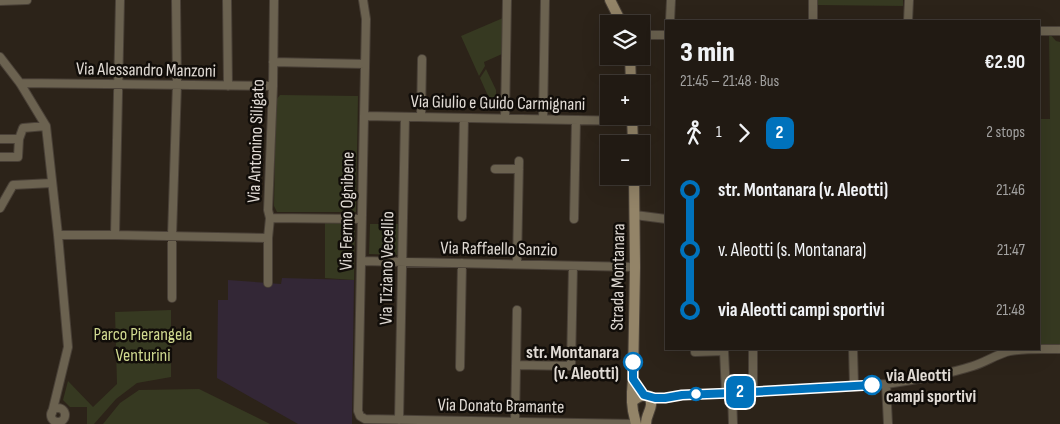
<!DOCTYPE html>
<meta charset="utf-8">
<style>
:root{--surface:#211a13;--page:#2d2721;--text:#f1f3f6;--muted:#a2a1a0;--line:#3e3833}
body{margin:0;font-family:"Sofia Sans Condensed",sans-serif;background:var(--page);color:var(--text);height:100vh;display:flex;flex-direction:column;font-size:19px;white-space:nowrap}
*{box-sizing:border-box;margin:0}
p{font-size:16px;color:var(--muted)}
.icon{flex:none;width:28px;height:28px;fill:none;stroke:currentColor;stroke-width:2;stroke-linecap:round;stroke-linejoin:round}
.map{position:relative;flex:1;overflow:hidden}
.side{position:absolute;left:665px;top:20px;width:375px;height:330px;display:flex;flex-direction:column;background:var(--surface);border-radius:0px;box-shadow:0 5px 20px #0002,0 0 0 1px var(--line)}
.side>*{flex:none}
.badge{padding:0 10px;border-radius:8px;font-size:18px;line-height:32px}
.buttons{position:absolute;left:600px;top:15px;display:grid;gap:10px}
.buttons a{display:grid;place-items:center;width:50px;height:50px;border-radius:0px;background:var(--surface);box-shadow:0 5px 20px #0002,0 0 0 1px var(--line);font-size:25px}
.map>.badge{position:absolute;translate:-50% -50%;box-shadow:0 0 0 2px #fff}
.legs{display:flex;align-items:center;gap:8px;height:55px;padding:0 15px;font-size:16px}
.legs p{margin-inline-start:auto}
.overview{display:flex;align-items:center;justify-content:space-between;height:85px;padding:0 15px}
h1{font-size:28px;font-weight:800;line-height:38px}
ul{padding:0 15px;list-style:none}
li{display:flex;align-items:center;gap:18px;height:60px;font-size:19px}
li i{display:grid;place-items:center;width:8px;height:100%;margin:0 6px;background:currentColor}
li i::after{content:'';width:12px;height:12px;margin:-6px;border:4px solid;border-radius:50%;background:var(--surface)}
li p{margin-inline-start:auto}
li:first-child i{background:linear-gradient(#0000 50%,currentColor 0)}
li:last-child i{background:linear-gradient(currentColor 50%,#0000 0)}
.map>svg:first-child{display:block}
</style>
<div class="map">
<svg width="1060" height="424" viewBox="0 0 1060 424">
<rect width="100%" height="100%" fill="#2c2319"/>
<!-- education -->
<path fill="#332736" d="M282,278L354,280L352,424H298L217,378L218,300H228V280L281,284Z"/>
<!-- green -->
<path fill="#363921" d="M816,0H903V6L816,5Z
M503,18L502,54L484,62L485,66L479,76L461,36Z
M1049,33L1056,41L1060,42V344H1039V119H1050Z
M486,69L496,90V107H493L480,78Z
M280,95L358,96L356,212H277L274,206L276,100Z
M325,223H355L354,280L325,278Z
M370,224H398V255L369,254Z
M171,310V377L137,383L116,399L94,424H87V407H70L63,400L68,381L93,407L117,384L115,312Z
M199,389L270,424H103L120,403L139,390Z"/>
<g fill="none" stroke-linecap="round" stroke-linejoin="round">
<defs>
<path id="street" d="M227,0L228,86
M363,0L366,19L358,411L360,416L365,419L636,424
M0,1L27,0
M670,21L671,0
M813,21V0
M908,21L909,0
M1039,31H1060
M641,35H666
M0,57L20,83L46,126L58,235L68,347L52,413
M273,62L365,64
M20,83L273,86
M364,116L632,121
M421,117L422,59
M505,118L507,0
M543,119L545,0
M0,139H19
M0,157H18L19,139L23,128L46,126
M495,169H519
M0,208L13,185L52,183
M635,215L666,219
M462,217L464,118
M270,218L362,219
M574,219L576,120
M58,235H115L268,238
M115,235L120,0
M361,261L635,267
M517,264L519,161
M268,283V238L270,218L268,210L273,86L274,0
M172,298V236L177,84L176,0
M753,349V391
M853,349L854,386
M695,352L724,351L726,393
M516,365L571,366L573,266
M460,367L462,263
M886,384L888,424
M732,393L733,424
M649,396L655,398H665L682,395L732,393L886,384C915,380 945,375 973,366C986,362 997,354 1010,351C1026,348 1044,349 1060,349
M51 415a7 7 0 1 1 14 0a7 7 0 1 1-14 0Z
M399,420L405,117
M515,422L517,310"/>
<path id="secondary" d="M610,0L622,24
M630,56L631,84
M632,116L633,144
M632,402V392L633,379L635,267L634,176
M636,424L633,411L632,402C637,397 642,394 649,396C655,408 646,412 646,424"/>
</defs>
<!-- street casing -->
<use href="#street" stroke="#494037" stroke-width="10"/>
<!-- secondary casing -->
<use href="#secondary" stroke="#494037" stroke-width="12"/>
<!-- street -->
<use href="#street" stroke="#6b6250" stroke-width="8"/>
<!-- secondary -->
<use href="#secondary" stroke="#938468" stroke-width="10"/>
</g>
<g fill="none" stroke-linecap="round" stroke-linejoin="round">
<defs>
<path id="line-1" d="M633,362V379L644,395L655,398H665L682,395L732,393L872,385"/>
</defs>
<!-- line-1 casing -->
<use href="#line-1" stroke="#fff" stroke-width="11"/>
<!-- line-1 -->
<use href="#line-1" stroke="#0072bc" stroke-width="8"/>
</g>
<!-- markers -->
<g fill="#fff" stroke="#0072bc" stroke-width="2.5">
<circle cx="633" cy="362" r="9"/>
<circle cx="872" cy="385" r="9"/>
<circle cx="696" cy="394" r="6"/>
</g>
<g text-anchor="middle" dominant-baseline="central" stroke-width="5" stroke-linejoin="round" paint-order="stroke">
<!-- street labels -->
<g font-size="18" fill="#e1dbd5" stroke="#110d09">
<text transform="translate(146 70) rotate(1)">Via Alessandro Manzoni</text>
<text transform="translate(498 103) rotate(1)">Via Giulio e Guido Carmignani</text>
<text transform="translate(256 141) rotate(-88)">Via Antonino Siligato</text>
<text transform="translate(347 211) rotate(-89)">Via Fermo Ognibene</text>
<text transform="translate(499 249) rotate(1)">Via Raffaello Sanzio</text>
<text transform="translate(387 268) rotate(-89)">Via Tiziano Vecellio</text>
<text transform="translate(618 277) rotate(-89)">Strada Montanara</text>
<text transform="translate(501 406) rotate(1)">Via Donato Bramante</text>
</g>
<!-- park labels -->
<g font-size="18" fill="#cfd88f" stroke="#110d09">
<text x="143" y="334">Parco Pierangela<tspan x="143" dy="21">Venturini</tspan></text>
</g>
<!-- stop labels -->
<g font-size="18" font-weight="bold" fill="#e1dbd5" stroke="#110d09" text-anchor="end">
<text x="619" y="352">str. Montanara<tspan x="619" dy="21">(v. Aleotti)</tspan></text>
<text x="886" y="375" text-anchor="start">via Aleotti<tspan x="886" dy="21">campi sportivi</tspan></text>
</g>
</g>
</svg>
<div class="buttons">
<a><svg class="icon" aria-label="layers" viewBox="0 0 24 24"><path d="M12 4l9 5-9 5-9-5zM3 14l9 5 9-5"/></svg></a>
<a>+</a>
<a>−</a>
</div>
<b class="badge" style="left:740px;top:392px;background:#0072bc;color:#fff">2</b>
<section class="side">
<div class="overview"><div><h1>3 min</h1><p>21:45 – 21:48 · Bus</p></div><b>€2.90</b></div>
<div class="legs"><svg class="icon" aria-label="walk" viewBox="0 0 24 24"><circle cx="13" cy="4" r="2"/><path d="M13 8l-2 6 4 7M11 14l-3 7M7 12l3-4h3l4 4"/></svg>1<svg class="icon" aria-label="forward" viewBox="0 0 24 24"><path d="M9 5l7 7-7 7"/></svg><b class="badge" style="background:#0072bc;color:#fff">2</b><p>2 stops</p></div>
<ul>
<li><i style="color:#0072bc"></i><b>str. Montanara (v. Aleotti)</b><p>21:46</p></li>
<li><i style="color:#0072bc"></i><span>v. Aleotti (s. Montanara)</span><p>21:47</p></li>
<li><i style="color:#0072bc"></i><b>via Aleotti campi sportivi</b><p>21:48</p></li>
</ul>
</section>
</div>
